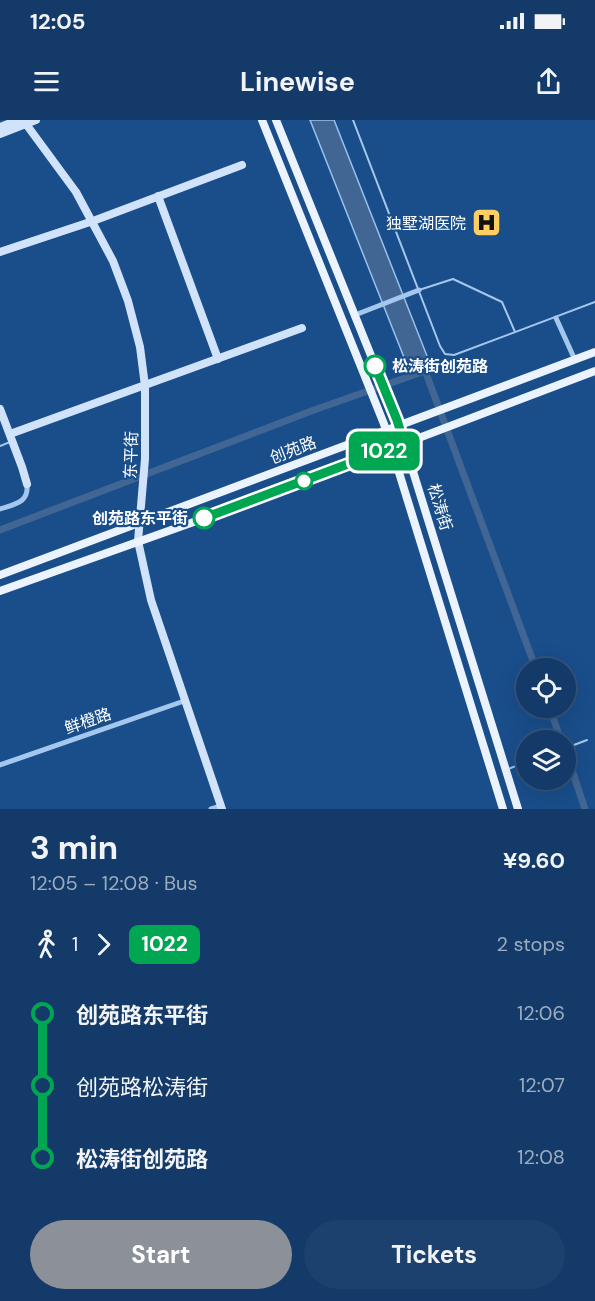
<!DOCTYPE html>
<meta charset="utf-8">
<style>
:root{--surface:#133a68;--page:#1c416e;--text:#f1f3f6;--muted:#9dadc0;--line:#32547c;--accent:#8c9099}
body{margin:0;font-family:"DM Sans","Noto Sans SC",sans-serif;background:var(--page);color:var(--text);height:100vh;display:flex;flex-direction:column;font-size:22px;white-space:nowrap}
*{box-sizing:border-box;margin:0}
p{font-size:20px;color:var(--muted)}
.icon{flex:none;width:33px;height:33px;fill:none;stroke:currentColor;stroke-width:2;stroke-linecap:round;stroke-linejoin:round}
.map{position:relative;height:689px;overflow:hidden}
.panel{display:flex;flex-direction:column;background:var(--surface);flex:1}
.panel>*{flex:none}
.badge{padding:0 12px;border-radius:9px;font-size:21px;line-height:39px}
.tools{position:absolute;left:516px;top:538px;display:grid;gap:12px}
.tools a{display:grid;place-items:center;width:60px;height:60px;border-radius:50%;background:var(--surface);box-shadow:0 6px 24px #0002,0 0 0 2px var(--line);font-size:30px}
.map>.badge{position:absolute;translate:-50% -50%;box-shadow:0 0 0 3px #fff}
.legs{display:flex;align-items:center;gap:9px;height:66px;padding:0 30px;font-size:20px}
.legs p{margin-inline-start:auto}
.headline{display:flex;align-items:center;justify-content:space-between;height:102px;padding:0 30px}
h1{font-size:33px;font-weight:700;line-height:45px}
.primary-button{display:flex;gap:12px;margin-top:auto;padding:12px 30px}
.primary-button a{flex:1;height:69px;border-radius:36px;background:var(--accent);color:#fff;font-size:24px;font-weight:700;line-height:69px;text-align:center}
.primary-button a+a{background:var(--page);color:var(--text)}
ul{padding:0 30px;list-style:none}
li{display:flex;align-items:center;gap:21px;height:72px;font-size:22px}
li i{display:grid;place-items:center;width:9px;height:100%;margin:0 8px;background:currentColor}
li i::after{content:'';width:15px;height:15px;margin:-8px;border:4px solid;border-radius:50%;background:var(--surface)}
li p{margin-inline-start:auto}
li:first-child i{background:linear-gradient(#0000 50%,currentColor 0)}
li:last-child i{background:linear-gradient(currentColor 50%,#0000 0)}
.status{display:flex;justify-content:space-between;align-items:center;height:42px;padding:0 30px;background:var(--surface);direction:ltr}
.status svg{height:16px;fill:currentColor}
header{display:flex;justify-content:space-between;align-items:center;height:78px;padding:0 30px;background:var(--surface);font-size:27px;font-weight:700}
.map>svg:first-child{display:block}
</style>
<div class="status"><b>12:05</b><svg viewBox="0 0 49 12"><path d="M0 12V9h3v3zM5 12V6h3v6zM10 12V3h3v9zM15 12V0h3v12zM26 1h20v11H26zM47 4h2v5h-2z"/></svg></div>
<header><svg class="icon" aria-label="menu" viewBox="0 0 24 24"><path d="M4 6h16M4 12h16M4 18h16"/></svg>Linewise<svg class="icon" aria-label="share" viewBox="0 0 24 24"><path d="M12 15V3M7 8l5-5 5 5M5 13v7h14v-7"/></svg></header>
<div class="map">
<svg width="595" height="689" viewBox="0 0 595 689">
<rect width="100%" height="100%" fill="#194e8b"/>
<!-- water -->
<path fill="#416693" stroke="#97c2f0" stroke-width="1.5" d="M310,0H334L429,241L409,250Z"/>
<g fill="none" stroke-linecap="round" stroke-linejoin="round">
<!-- canal -->
<path stroke="#416693" stroke-width="7" d="M420,237L536,549
M0,410L314,290L425,251
M550,588L561,621
M566,632L585,689"/>
<!-- lane -->
<path stroke="#a4c7ee" stroke-width="2" d="M353,0L440,226L445,234L454,235L595,182
M419,170L453,159L502,182L515,212
M0,326L10,322
M566,628L587,620
M508,649L526,642"/>
<!-- street -->
<path stroke="#a4c7ee" stroke-width="5" d="M355,195L419,170
M556,198L575,240
M0,389C15,384 29,383 27,364
M0,645L184,581
M211,689L221,686"/>
<!-- secondary -->
<path stroke="#d1e3fa" stroke-width="8" d="M23,0L76,72L113,141L128,181L140,227L145,266V339L138,421L151,480L222,689
M0,7L18,0
M0,14L36,0
M158,76L218,239
M0,132L93,101L242,45
M0,289L22,347L27,364
M10,314L302,208"/>
<!-- primary -->
<path stroke="#ebf3ff" stroke-width="8" d="M262,0L384,304L503,689
M276,0L397,300L518,689
M0,455L595,232
M0,471L261,378L595,251"/>
</g>
<g fill="none" stroke-linecap="round" stroke-linejoin="round">
<defs>
<path id="line-1" d="M204,398L404,323L397,300L375,246"/>
</defs>
<!-- line-1 casing -->
<use href="#line-1" stroke="#fff" stroke-width="14"/>
<!-- line-1 -->
<use href="#line-1" stroke="#00a651" stroke-width="9"/>
</g>
<!-- icons -->
<defs>
<symbol id="hospital-square" viewBox="-11 -11 22 22"><rect x="-9" y="-9" width="18" height="18" rx="4" fill="#ffce61" stroke="#194e8b"/><path d="M-5-5h3v3.5h4V-5h3V5h-3V1.5h-4V5h-3Z" fill="#111"/></symbol>
</defs>
<g fill-rule="evenodd">
<use href="#hospital-square" x="470" y="86" width="33" height="33"/>
</g>
<!-- markers -->
<g fill="#fff" stroke="#00a651" stroke-width="3">
<circle cx="375" cy="246" r="10"/>
<circle cx="304" cy="361" r="8"/>
<circle cx="204" cy="398" r="10"/>
</g>
<g text-anchor="middle" dominant-baseline="central" stroke-width="4.5" stroke-linejoin="round" paint-order="stroke">
<!-- poi labels -->
<g font-size="16" fill="#fff" stroke="#194e8b" text-anchor="end">
<text x="466" y="103">独墅湖医院</text>
</g>
<!-- stop labels -->
<g font-size="16" font-weight="bold" fill="#fff" stroke="#194e8b" text-anchor="start">
<text x="392" y="246">松涛街创苑路</text>
<text x="188" y="398" text-anchor="end">创苑路东平街</text>
</g>
<!-- street labels -->
<g font-size="16" fill="#fff" stroke="#194e8b">
<text transform="translate(293 330) rotate(-21)">创苑路</text>
<text transform="translate(131 335) rotate(-88)">东平街</text>
<text transform="translate(440 387) rotate(73)">松涛街</text>
<text transform="translate(88 601) rotate(-19)">鲜橙路</text>
</g>
</g>
</svg>
<div class="tools">
<a><svg class="icon" aria-label="locate" viewBox="0 0 24 24"><circle cx="12" cy="12" r="6"/><path d="M12 2v4M12 18v4M2 12h4M18 12h4"/></svg></a>
<a><svg class="icon" aria-label="layers" viewBox="0 0 24 24"><path d="M12 4l9 5-9 5-9-5zM3 14l9 5 9-5"/></svg></a>
</div>
<b class="badge" style="left:384px;top:331px;background:#00a651;color:#fff">1022</b>
</div>
<section class="panel">
<div class="headline"><div><h1>3 min</h1><p>12:05 – 12:08 · Bus</p></div><b>¥9.60</b></div>
<div class="legs"><svg class="icon" aria-label="walk" viewBox="0 0 24 24"><circle cx="13" cy="4" r="2"/><path d="M13 8l-2 6 4 7M11 14l-3 7M7 12l3-4h3l4 4"/></svg>1<svg class="icon" aria-label="forward" viewBox="0 0 24 24"><path d="M9 5l7 7-7 7"/></svg><b class="badge" style="background:#00a651;color:#fff">1022</b><p>2 stops</p></div>
<ul>
<li><i style="color:#00a651"></i><b>创苑路东平街</b><p>12:06</p></li>
<li><i style="color:#00a651"></i><span>创苑路松涛街</span><p>12:07</p></li>
<li><i style="color:#00a651"></i><b>松涛街创苑路</b><p>12:08</p></li>
</ul>
<div class="primary-button"><a>Start</a><a>Tickets</a></div>
</section>
